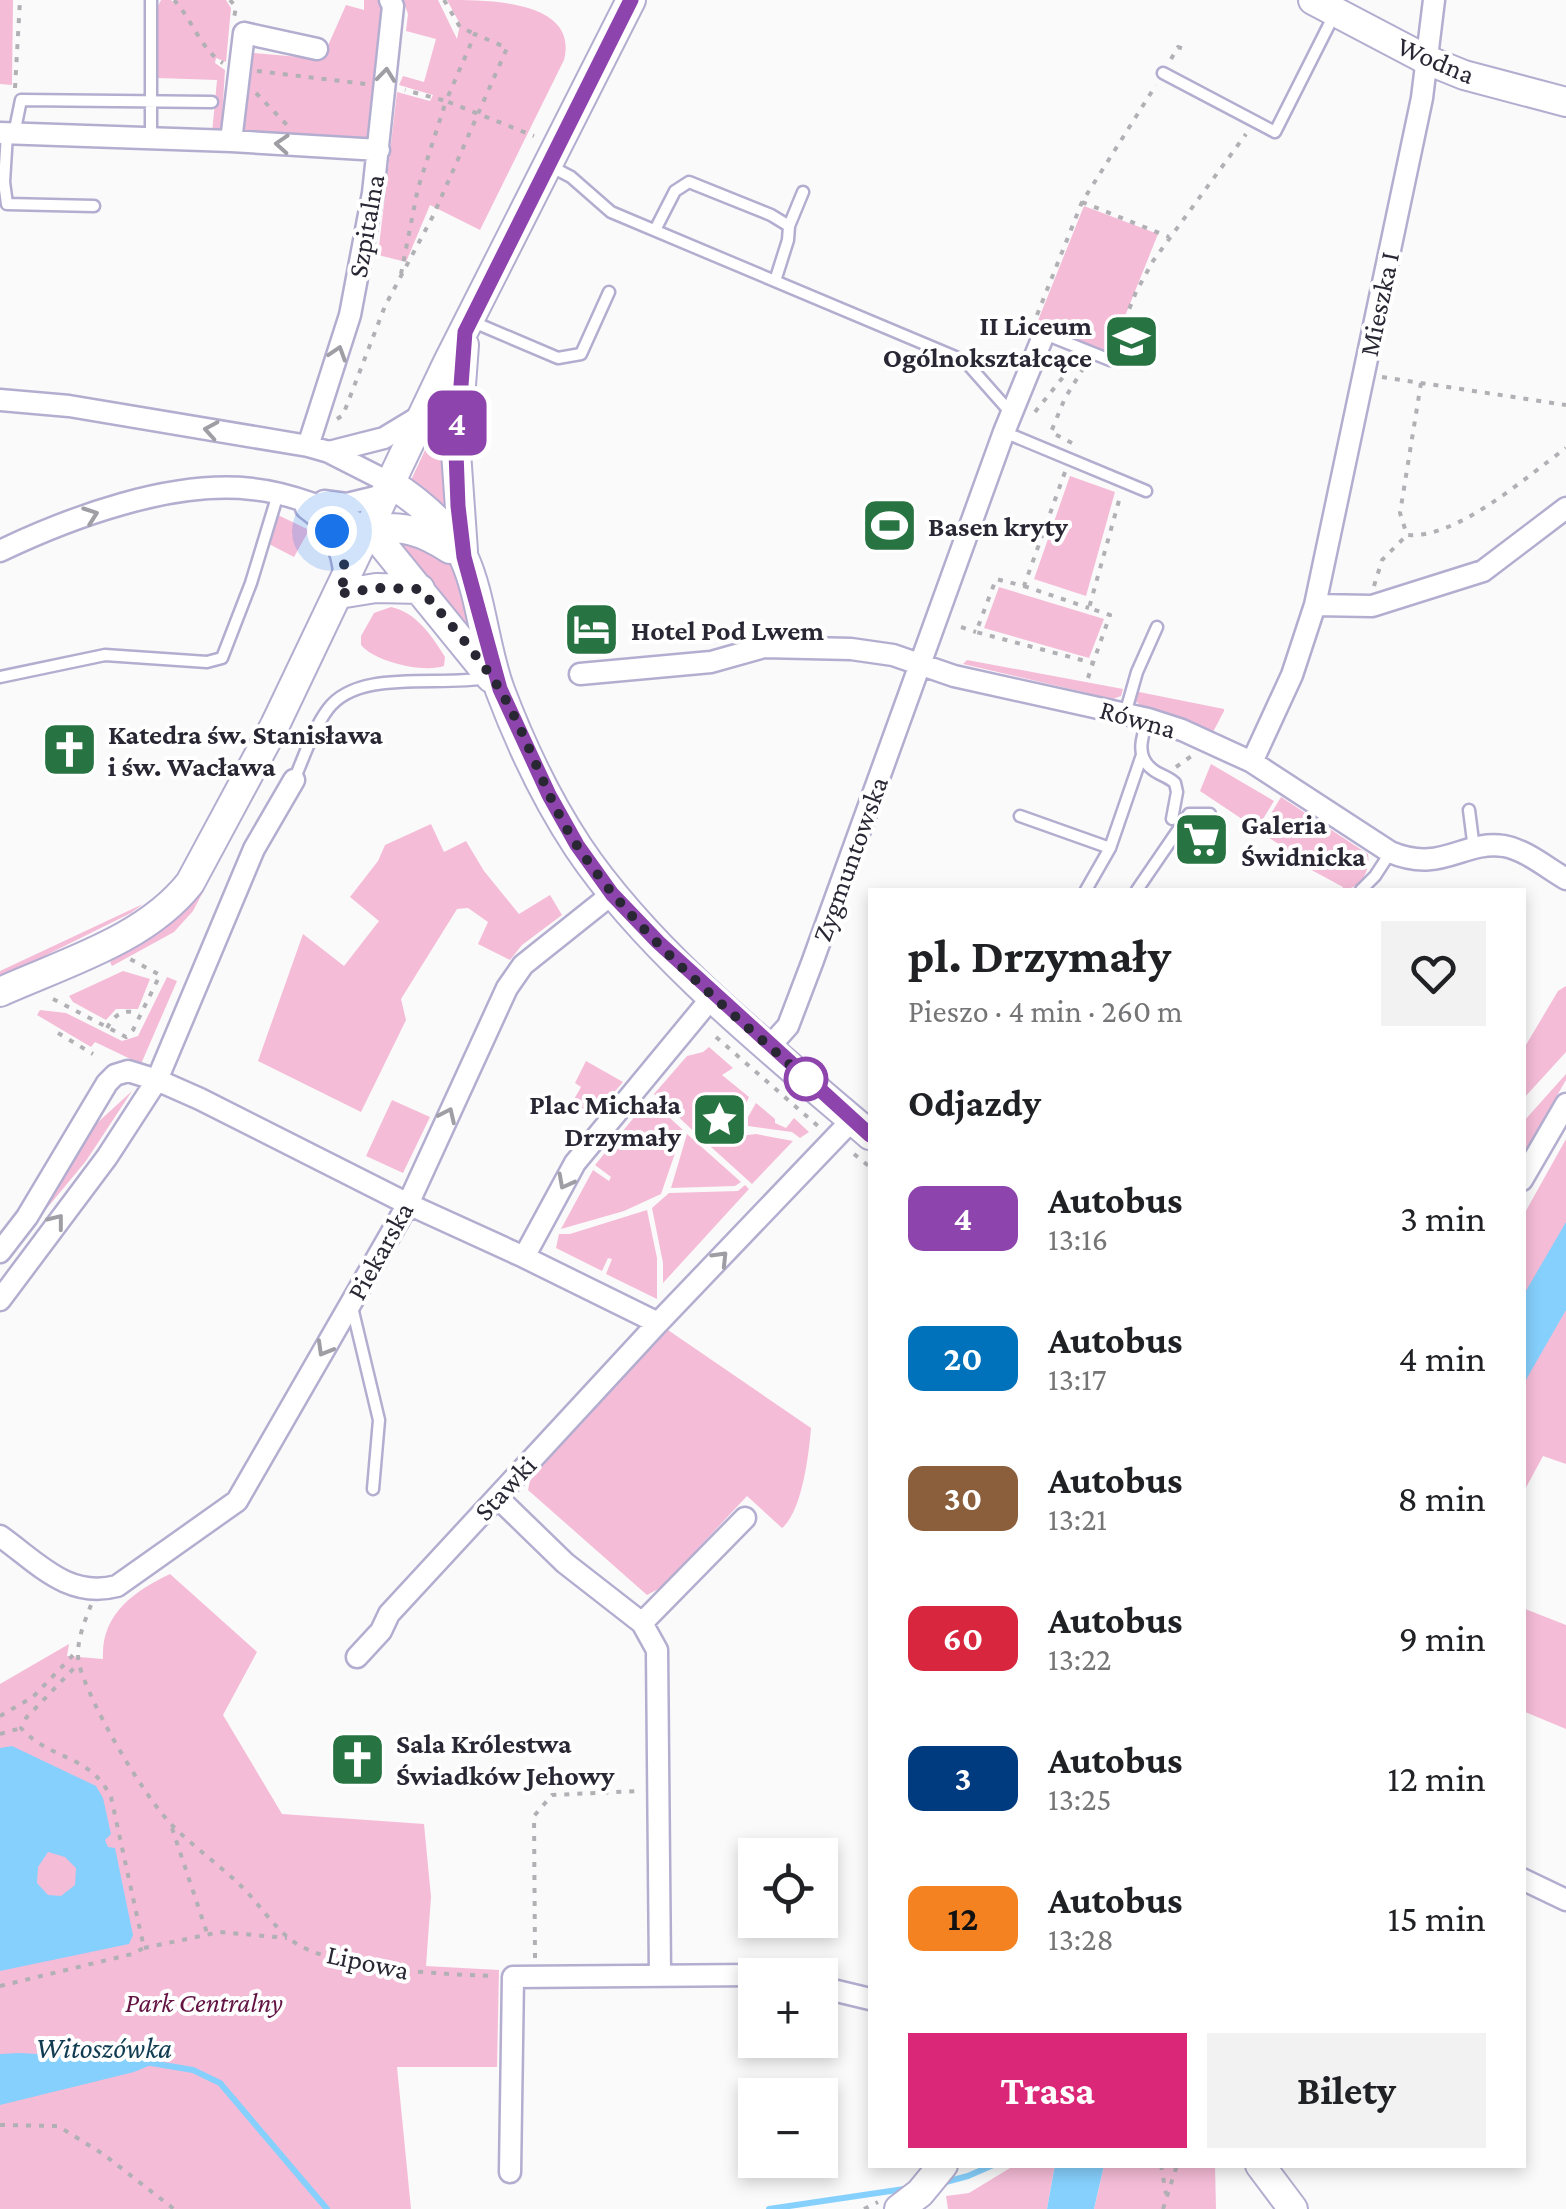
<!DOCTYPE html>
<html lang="pl">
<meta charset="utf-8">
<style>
:root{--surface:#fff;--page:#f2f2f2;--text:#202124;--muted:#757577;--accent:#db2777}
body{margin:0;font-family:"Crimson Pro",serif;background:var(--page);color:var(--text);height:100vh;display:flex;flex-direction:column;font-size:38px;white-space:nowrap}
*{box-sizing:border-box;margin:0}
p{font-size:32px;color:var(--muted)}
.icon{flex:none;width:55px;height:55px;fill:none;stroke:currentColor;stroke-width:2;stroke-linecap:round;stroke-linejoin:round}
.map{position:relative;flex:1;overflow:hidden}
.drawer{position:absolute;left:868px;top:888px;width:658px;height:1280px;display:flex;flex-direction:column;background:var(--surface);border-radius:0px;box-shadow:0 5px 15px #0003}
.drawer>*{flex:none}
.badge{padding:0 20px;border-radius:15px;font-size:35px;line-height:65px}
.fabs{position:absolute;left:738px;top:1838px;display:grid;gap:20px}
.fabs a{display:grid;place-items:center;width:100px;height:100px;border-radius:0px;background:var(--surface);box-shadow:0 5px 15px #0003;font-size:50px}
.you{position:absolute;width:50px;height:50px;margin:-25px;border:8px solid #fff;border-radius:50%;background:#1a73e8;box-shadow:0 0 0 15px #1a73e833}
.map>.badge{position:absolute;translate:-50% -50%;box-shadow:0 0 0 5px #fff}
h2{padding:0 40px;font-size:38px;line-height:90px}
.round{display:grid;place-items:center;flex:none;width:105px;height:105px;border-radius:0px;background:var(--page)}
.head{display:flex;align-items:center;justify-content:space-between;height:170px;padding:0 40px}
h1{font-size:48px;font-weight:700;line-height:75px}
.primary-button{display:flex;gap:20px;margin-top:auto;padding:20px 40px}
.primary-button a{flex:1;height:115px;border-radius:0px;background:var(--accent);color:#fff;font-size:40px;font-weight:700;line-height:115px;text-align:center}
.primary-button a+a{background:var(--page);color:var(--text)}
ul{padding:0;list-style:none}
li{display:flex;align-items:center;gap:30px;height:140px;padding:0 40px}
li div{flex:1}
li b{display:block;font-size:38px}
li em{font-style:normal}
li .badge{min-width:110px;font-weight:700;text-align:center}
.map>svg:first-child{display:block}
</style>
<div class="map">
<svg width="1566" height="2209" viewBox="0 0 1566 2209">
<rect width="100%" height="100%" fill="#fafafa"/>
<!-- green -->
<path fill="#f5bcd7" d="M0,0H13L12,85L0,84Z
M161,0H171L175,4L177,0H226L231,8L226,62L216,58L215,63L225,70L221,133H212L217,80L157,78L156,10Z
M364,0H380L384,7L375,132L363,143L242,132L245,61L254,53L322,59L346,5L364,10Z
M403,0H438L457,39L460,24L447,0C489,0 579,0 564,60L480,230L430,205L406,262L378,255L397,92L430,101L433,95L399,85L403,76L424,82L436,39L406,31L408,14Z
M1084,206L1158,234L1109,356L1042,329L1037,323Z
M435,429L446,432L447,515L411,486V480Z
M1070,476L1115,492L1086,596L1034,579Z
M278,515L309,530L294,557L269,544Z
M395,534L450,559L470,628L466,629L401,556Z
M999,587L1104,619L1089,658L984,628Z
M391,607C416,612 432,636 445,657L444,666C423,673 375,662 361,645V636L374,613Z
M342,626L193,911L174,932L112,966L110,962L154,932L198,890L244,814Z
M967,660L1123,689L1121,696L1113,699L963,664Z
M1134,691L1224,709V711L1213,732L1143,707L1135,701Z
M1211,764L1274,801L1257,829L1200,791Z
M1281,797L1368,854C1371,871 1360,889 1342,890L1343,887L1293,860L1296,855L1260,832Z
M431,824L444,852L466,841L484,871L519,914L550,895L562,915L522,945L510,960L478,944L488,922L468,908L457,909L401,999L406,1020L361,1112L258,1061L303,934L344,966L379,921L350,897L378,861L385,845Z
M143,904L131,913L0,978V971Z
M123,971L150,979L138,1009H116L106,1020L73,1002L69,996Z
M167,977L177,981L141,1064L95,1042L91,1047L37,1015L40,1010L66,1013L122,1041L138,1036Z
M1566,986V1052L1523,1099V1050L1558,991Z
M709,1047L733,1068L722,1075L749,1097L741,1114L743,1127L731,1129L733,1117L729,1111L714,1110L710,1123L717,1132L704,1141L654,1094L687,1056L703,1052Z
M586,1061L623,1082L593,1117L573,1101L581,1087L575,1083Z
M1566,1074V1080L1523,1154V1122Z
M132,1091L86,1161L37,1220L96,1124Z
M649,1099L683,1130L661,1194L624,1211L561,1229L593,1170L609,1181L611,1177L595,1165Z
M392,1100L430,1117L403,1173L366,1156Z
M756,1103L775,1119V1123L786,1128L794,1118L809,1132L800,1138L792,1132L748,1126V1117Z
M687,1134L741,1182L735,1186L671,1188Z
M756,1134L793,1141L752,1184L710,1146L723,1138Z
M1566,1139V1464L1543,1456L1523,1493V1216Z
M745,1185L749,1189L663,1283V1263L652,1208L669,1193L738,1191Z
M647,1210L657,1258V1299L606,1274L612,1259L608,1258L602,1271L556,1248L559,1234H570Z
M668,1330L811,1428C809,1454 802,1512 782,1528L747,1496L662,1587L647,1595L528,1490L531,1476Z
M170,1574L257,1652L223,1715L282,1814L424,1824L431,1897L426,1966L499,1970L497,2067H397L411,2209H0V1684L69,1644L67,1656L103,1659C101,1614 133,1592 170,1574Z
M1523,1608L1566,1625V1729L1523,1711Z
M1015,2165H1055L1047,2209H948L946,2196L969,2193Z
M1104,2165H1215L1216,2209H1094Z"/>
<!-- water -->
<path fill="#86d0fd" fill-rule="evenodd" d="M1566,1222V1310L1523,1385V1296Z
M12,1746L96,1786L103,1798L111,1834L105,1840L108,1847L115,1848L133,1935L129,1944L0,1971V1748ZM48,1852L65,1857L76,1868L75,1885L61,1896L48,1895L37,1883L38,1867Z
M19,2053L155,2060L156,2063L134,2072L0,2105V2054Z
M1055,2165H1104L1094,2209H1047Z"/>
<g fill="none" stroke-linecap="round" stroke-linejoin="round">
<!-- stream -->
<path stroke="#86d0fd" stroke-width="6" d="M151,2063L193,2070L220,2083L327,2209
M938,2184L968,2176L993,2165
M769,2209L911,2188"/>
<defs>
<path id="lane" d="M1163,73L1275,132L1335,13
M7,134L4,182L7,204L94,206
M14,134L21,100L212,102
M151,138V0
M552,167L571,177L611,212L965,361L1011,413
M789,226L803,192
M655,230L675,191L689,182L771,215L789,226L788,240L775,281
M471,321L558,358L581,354L609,292
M1045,334L1110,360
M1004,432L1146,491
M0,677L105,655L207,662L222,658L251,583L278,494
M1125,714L1137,672L1157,627
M1148,719C1142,736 1135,756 1152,769C1159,775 1167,776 1175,783L1177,792L1172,819
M294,780C304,757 313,729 328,709C358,668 441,687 486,678
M1469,810L1474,849
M1020,816L1110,848
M1086,890L1110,848L1142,755
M1137,890L1189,814H1210
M1361,890L1375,876L1390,853
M351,1303L379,1420L373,1489"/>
<path id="street" d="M0,133L231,141L379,150
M231,141L244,33L317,49
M0,400L69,406L308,446L329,452L390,483
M308,446L350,315L373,193L393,6L390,0
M329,452L384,438L422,415
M324,501L347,504L384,495
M306,508C333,527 342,546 345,579
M0,551C71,517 172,480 252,489C293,493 332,511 369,528
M1315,605L1422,98L1434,0
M580,674L711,662L764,647L851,649L893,655L954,676L1148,719L1182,730L1252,762L1292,675L1315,605L1372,606L1483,571L1566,508
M1252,762L1390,852C1442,874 1462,840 1504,846C1526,850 1547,868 1566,879
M713,996L575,1163L524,1257L658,1323L852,1120
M770,1046L788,1026L812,963L1004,432L1044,334
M1522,1180L1566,1104
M0,1252L27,1217L107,1083L115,1075L128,1071L157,1080L200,1099L408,1204L524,1257
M0,1300L107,1157L157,1080L254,849L294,780
M497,1497L565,1563L642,1623
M0,1536C38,1563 68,1599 117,1586L237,1501L408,1204L507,988L523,965L612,894
M357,1657L381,1631L389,1614L658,1323
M1522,1879L1566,1900
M660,1974L657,1650L642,1623L745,1518
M820,1987L870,1999
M510,2172L513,1977L755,1975"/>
<path id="secondary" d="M1313,0L1427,60L1464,75L1566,102
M390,483C418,501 450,527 464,558C481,595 485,650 500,690C520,743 547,800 578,847C648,952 774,1053 870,1135
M369,528L491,678
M369,528C405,527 419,529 450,549
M463,551L456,452L464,345
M339,594L376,588L420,589
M0,992C64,963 145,940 190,883L275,725L448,362L631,0
M1260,2165L1293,2209
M899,2209L920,2193L943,2165"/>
</defs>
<!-- lane casing -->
<use href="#lane" stroke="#b3aed0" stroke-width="15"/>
<!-- street casing -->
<use href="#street" stroke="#b3aed0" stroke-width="25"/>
<!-- secondary casing -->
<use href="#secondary" stroke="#b3aed0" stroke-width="32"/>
<!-- path -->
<path stroke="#b1b0b5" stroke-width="4" stroke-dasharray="5 8" stroke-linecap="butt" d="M174,0C192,19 201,50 223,63
M230,0L236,7L234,18
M444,0L460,27L475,34
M1171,59L1178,47L1187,50
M257,71L366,84
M15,88L20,0
M256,93L288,126
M1082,202L1169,237
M401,274L418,188L446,101L405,90
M1037,315L1082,202L1156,85
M1115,345L1136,292L1153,261L1246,134
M1382,377L1566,405
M1421,383L1400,513L1407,535C1457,539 1526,477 1566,448
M1035,412L1076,361
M337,419L343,415L385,306L433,216L507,48L475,34L446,101L534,136
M1072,443L1051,432L1065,398L1086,364
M1065,472L1024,586L996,579L976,632L1093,663L1110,615L1089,608L1120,497
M1024,586L1089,608
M1374,586L1382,560L1406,536
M961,627L976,632
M1088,678L1093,663
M1176,767L1193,755
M53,999L126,1037L133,1030L160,975L130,959
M107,1028C115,1014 124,1008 139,1014
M58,1033L93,1054
M716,1037L819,1127
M854,1154L870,1167
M91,1605C84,1623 75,1644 79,1664C89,1703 142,1793 170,1823C191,1845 217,1863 239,1884C257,1901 272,1925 291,1940C331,1970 443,1974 493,1976
M0,1716L33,1697L76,1652
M0,1734L21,1728
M172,1828L207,1933
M144,1948L220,1932L287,1938
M535,1958L534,1816L552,1795L638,1791
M0,1986L132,1954L144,1948L111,1797C88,1752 52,1762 21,1728L26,1718L79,1663
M0,2125L58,2126L103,2154L174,2209
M1161,2165L1166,2194
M864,2209L878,2202
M1163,2209L1177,2165"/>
<!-- lane -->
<use href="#lane" stroke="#fff" stroke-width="10"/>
<!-- street -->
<use href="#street" stroke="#fff" stroke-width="20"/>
<!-- secondary -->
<use href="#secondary" stroke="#fff" stroke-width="28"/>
</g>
<!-- one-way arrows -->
<defs><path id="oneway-chevron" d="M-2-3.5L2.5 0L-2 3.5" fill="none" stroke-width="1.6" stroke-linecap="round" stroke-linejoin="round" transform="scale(2.5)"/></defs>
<g stroke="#9f9ea4">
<use href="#oneway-chevron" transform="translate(386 75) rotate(-84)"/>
<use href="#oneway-chevron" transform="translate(282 144) rotate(-176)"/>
<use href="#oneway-chevron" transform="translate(338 353) rotate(-72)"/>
<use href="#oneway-chevron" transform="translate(211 430) rotate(-170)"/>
<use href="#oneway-chevron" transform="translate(91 515) rotate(-20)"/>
<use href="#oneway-chevron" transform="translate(448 1115) rotate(-65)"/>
<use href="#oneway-chevron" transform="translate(565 1182) rotate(118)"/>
<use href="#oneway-chevron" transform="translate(57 1221) rotate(-52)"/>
<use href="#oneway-chevron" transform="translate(721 1258) rotate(-46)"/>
<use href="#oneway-chevron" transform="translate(324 1349) rotate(120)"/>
</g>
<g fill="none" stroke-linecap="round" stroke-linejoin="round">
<defs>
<path id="line" d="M631,0L465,332L456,452L458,506L464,557L500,689L549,795L577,845L612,894L658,942L870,1135"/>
</defs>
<!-- line casing -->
<use href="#line" stroke="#fff" stroke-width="22"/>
<!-- line -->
<use href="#line" stroke="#8e44ad" stroke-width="15"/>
<!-- walk -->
<path stroke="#292734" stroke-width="10" stroke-dasharray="0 18" d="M332,531C344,551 349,572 339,594L376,588L420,589C444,616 482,660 500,690C530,740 545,798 578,847C638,937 726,1007 806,1079"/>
</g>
<!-- icons -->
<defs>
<symbol id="school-square" viewBox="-11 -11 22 22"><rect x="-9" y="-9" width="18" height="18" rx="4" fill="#287342" stroke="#fff"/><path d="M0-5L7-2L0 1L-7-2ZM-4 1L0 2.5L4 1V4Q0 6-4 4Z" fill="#fff"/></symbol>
<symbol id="stadium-square" viewBox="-11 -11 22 22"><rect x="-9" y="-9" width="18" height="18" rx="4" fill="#287342" stroke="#fff"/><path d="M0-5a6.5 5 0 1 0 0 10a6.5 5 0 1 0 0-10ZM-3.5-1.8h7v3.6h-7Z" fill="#fff"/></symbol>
<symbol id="hotel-square" viewBox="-11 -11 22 22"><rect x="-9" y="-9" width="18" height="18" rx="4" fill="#287342" stroke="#fff"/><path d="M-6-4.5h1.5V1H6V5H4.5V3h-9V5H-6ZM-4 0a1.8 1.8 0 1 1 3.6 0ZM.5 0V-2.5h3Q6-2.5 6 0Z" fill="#fff"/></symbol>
<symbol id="church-square" viewBox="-11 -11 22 22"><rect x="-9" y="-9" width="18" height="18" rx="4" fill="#287342" stroke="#fff"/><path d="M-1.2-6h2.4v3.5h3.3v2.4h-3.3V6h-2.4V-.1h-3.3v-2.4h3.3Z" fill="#fff"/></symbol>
<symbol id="supermarket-square" viewBox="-11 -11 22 22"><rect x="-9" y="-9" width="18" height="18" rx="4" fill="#287342" stroke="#fff"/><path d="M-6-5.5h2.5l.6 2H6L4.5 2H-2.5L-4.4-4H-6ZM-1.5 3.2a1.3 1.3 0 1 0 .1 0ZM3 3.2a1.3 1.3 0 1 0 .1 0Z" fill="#fff"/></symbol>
<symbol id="sight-square" viewBox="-11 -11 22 22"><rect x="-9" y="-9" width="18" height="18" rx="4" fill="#287342" stroke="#fff"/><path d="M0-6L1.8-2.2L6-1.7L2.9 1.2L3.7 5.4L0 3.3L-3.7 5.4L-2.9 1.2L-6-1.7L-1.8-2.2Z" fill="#fff"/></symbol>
</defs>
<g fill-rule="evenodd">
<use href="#school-square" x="1100" y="310" width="63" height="63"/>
<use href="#stadium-square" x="858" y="494" width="63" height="63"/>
<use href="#hotel-square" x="560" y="598" width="63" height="63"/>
<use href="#church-square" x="38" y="718" width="63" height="63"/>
<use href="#supermarket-square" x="1170" y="808" width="63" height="63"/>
<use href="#sight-square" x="688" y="1088" width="63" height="63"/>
<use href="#church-square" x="326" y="1728" width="63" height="63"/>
</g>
<!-- markers -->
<circle fill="#fff" stroke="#8e44ad" stroke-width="5" cx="806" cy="1079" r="20"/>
<g text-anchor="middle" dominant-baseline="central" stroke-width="8" stroke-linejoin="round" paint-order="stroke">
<!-- street labels -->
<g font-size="28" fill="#292734" stroke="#fff">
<text transform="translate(1436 60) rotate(23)">Wodna</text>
<text transform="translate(366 226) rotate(-80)">Szpitalna</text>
<text transform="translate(1379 304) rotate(-78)">Mieszka I</text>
<text transform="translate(1138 719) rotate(16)">Równa</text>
<text transform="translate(850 859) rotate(-70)">Zygmuntowska</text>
<text transform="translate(380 1251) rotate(-61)">Piekarska</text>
<text transform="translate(505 1488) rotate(-47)">Stawki</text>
<text transform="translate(368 1962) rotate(12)">Lipowa</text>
</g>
<!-- poi labels -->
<g font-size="28" font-weight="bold" fill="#292734" stroke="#fff" text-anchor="start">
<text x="1092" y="325" text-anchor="end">II Liceum<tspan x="1092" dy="32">Ogólnokształcące</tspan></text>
<text x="928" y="526">Basen kryty</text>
<text x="631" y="630">Hotel Pod Lwem</text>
<text x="108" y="734">Katedra św. Stanisława<tspan x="108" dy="32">i św. Wacława</tspan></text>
<text x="1241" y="824">Galeria<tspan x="1241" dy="32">Świdnicka</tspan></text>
<text x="681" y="1104" text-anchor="end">Plac Michała<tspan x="681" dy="32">Drzymały</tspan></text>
<text x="396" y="1743">Sala Królestwa<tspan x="396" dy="32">Świadków Jehowy</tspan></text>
</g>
<!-- park labels -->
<g font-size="28" font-style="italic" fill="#631443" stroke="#fff">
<text x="204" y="2002">Park Centralny</text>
</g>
<!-- water labels -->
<g font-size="30" font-style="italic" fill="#103b51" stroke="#fff">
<text x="104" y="2047">Witoszówka</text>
</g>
</g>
</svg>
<div class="fabs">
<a><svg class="icon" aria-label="locate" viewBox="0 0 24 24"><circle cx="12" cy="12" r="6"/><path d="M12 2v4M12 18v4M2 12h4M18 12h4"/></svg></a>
<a>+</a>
<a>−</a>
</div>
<div class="you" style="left:332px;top:531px"></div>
<b class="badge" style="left:457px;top:423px;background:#8e44ad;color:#fff">4</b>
<section class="drawer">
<div class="head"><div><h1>pl. Drzymały</h1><p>Pieszo · 4 min · 260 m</p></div><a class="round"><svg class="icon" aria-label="heart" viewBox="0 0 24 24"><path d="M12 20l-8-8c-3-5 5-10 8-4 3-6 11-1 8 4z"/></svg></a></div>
<h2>Odjazdy</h2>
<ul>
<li><span class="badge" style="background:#8e44ad;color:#fff">4</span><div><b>Autobus</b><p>13:16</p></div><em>3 min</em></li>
<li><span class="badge" style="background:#0072bc;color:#fff">20</span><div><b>Autobus</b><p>13:17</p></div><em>4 min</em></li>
<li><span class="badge" style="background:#8b5e3c;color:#fff">30</span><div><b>Autobus</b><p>13:21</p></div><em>8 min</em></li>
<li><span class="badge" style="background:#d7263d;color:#fff">60</span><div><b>Autobus</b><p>13:22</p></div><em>9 min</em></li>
<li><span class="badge" style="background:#003b80;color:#fff">3</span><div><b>Autobus</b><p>13:25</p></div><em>12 min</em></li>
<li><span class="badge" style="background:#f58220;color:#111">12</span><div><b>Autobus</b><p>13:28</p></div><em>15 min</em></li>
</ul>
<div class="primary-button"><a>Trasa</a><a>Bilety</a></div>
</section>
</div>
